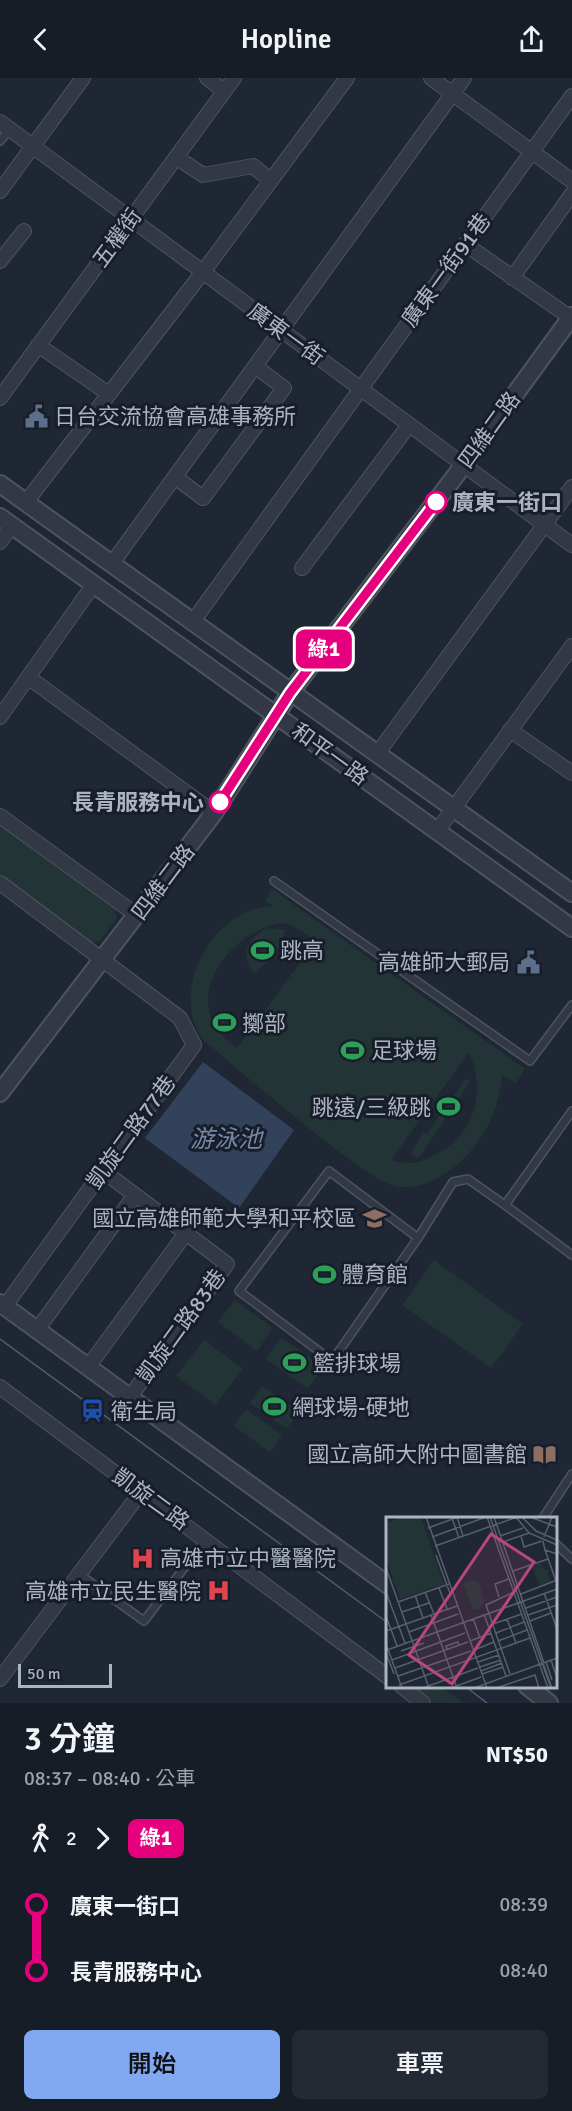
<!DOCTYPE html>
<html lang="zh-TW">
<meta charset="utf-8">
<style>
:root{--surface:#171d27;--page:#242a33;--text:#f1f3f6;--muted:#9ea2a7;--accent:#81a8f2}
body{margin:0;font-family:Signika,"Noto Sans TC",sans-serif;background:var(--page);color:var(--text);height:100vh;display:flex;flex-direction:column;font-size:22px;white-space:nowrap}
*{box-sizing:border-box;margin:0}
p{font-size:20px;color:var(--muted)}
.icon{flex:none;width:33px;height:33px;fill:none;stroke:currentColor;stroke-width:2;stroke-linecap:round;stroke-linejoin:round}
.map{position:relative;height:1625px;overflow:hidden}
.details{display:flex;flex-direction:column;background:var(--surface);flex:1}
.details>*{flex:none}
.badge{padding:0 12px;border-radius:9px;font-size:21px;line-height:39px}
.scale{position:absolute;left:18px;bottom:15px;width:94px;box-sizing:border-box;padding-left:6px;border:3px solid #acb4c2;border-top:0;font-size:16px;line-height:21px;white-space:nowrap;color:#acb4c2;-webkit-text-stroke:4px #181e29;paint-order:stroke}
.map>.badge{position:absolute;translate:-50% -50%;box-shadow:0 0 0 3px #fff}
.legs{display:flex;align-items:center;gap:9px;height:66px;padding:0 24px;font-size:20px}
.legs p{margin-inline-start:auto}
.summary{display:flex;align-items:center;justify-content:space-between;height:102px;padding:0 24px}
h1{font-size:33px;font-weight:600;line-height:45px}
.primary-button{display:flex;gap:12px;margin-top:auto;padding:12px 24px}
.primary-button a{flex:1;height:69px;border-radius:9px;background:var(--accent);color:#111;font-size:24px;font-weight:600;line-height:69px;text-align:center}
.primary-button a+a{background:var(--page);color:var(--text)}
ul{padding:0 24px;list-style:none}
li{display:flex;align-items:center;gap:21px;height:66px;font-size:22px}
li i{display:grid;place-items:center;width:9px;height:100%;margin:0 8px;background:currentColor}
li i::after{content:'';width:15px;height:15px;margin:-8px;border:4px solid;border-radius:50%;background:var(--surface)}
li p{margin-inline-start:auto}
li:first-child i{background:linear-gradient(#0000 50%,currentColor 0)}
li:last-child i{background:linear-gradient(currentColor 50%,#0000 0)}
header{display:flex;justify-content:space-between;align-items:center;height:78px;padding:0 24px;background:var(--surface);font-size:27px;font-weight:600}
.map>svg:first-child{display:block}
</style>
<header><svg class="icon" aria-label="back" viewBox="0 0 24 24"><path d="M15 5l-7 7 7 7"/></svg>Hopline<svg class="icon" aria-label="share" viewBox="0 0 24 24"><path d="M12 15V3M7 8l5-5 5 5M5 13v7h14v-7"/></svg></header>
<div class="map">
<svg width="572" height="1625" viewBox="0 0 572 1625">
<rect width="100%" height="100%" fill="#1f2734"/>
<!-- green -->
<path fill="#223436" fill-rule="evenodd" d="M0,744L114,829L117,840L101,862L91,865L0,797Z
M272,811L525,991L516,1005L502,997C499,1031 486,1060 460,1084C442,1100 423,1111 399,1109C369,1107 235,988 203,962C168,913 213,829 273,828L265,823ZM284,845L293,848L316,863L237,970C226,962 216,953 211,939C196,896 244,848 284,845ZM469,974C487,1012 475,1058 435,1077C419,1086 409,1087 391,1082Z
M267,850L286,852L276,876L254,896C239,877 248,860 267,850Z
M216,936L236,939L229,952L217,948L213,942Z
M466,1000L470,1004L418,1081L410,1076L423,1055L427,1056Z
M434,1182L523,1246L491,1290L402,1227Z
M235,1222L273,1250L257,1273L218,1244Z
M281,1259L324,1289L308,1311L266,1281Z
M204,1262L243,1291L215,1327L176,1298Z
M262,1308L299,1333L287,1351L250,1325Z
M246,1331L282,1357L270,1374L234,1348Z
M412,1609H441L464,1625H434Z"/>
<!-- water -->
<path fill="#33425b" d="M203,984L294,1052L239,1130L145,1060Z"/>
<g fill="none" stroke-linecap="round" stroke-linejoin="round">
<defs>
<path id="service" d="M0,63L10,51
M274,803L530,983L572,927
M572,1033L505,1127L572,1177
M418,1160L329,1093L239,1213L332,1283L418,1160L453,1104L468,1101L505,1127
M543,1440L572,1396
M556,1466L572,1481
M79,1496L144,1543L205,1462"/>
<path id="minor" d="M207,0L224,13
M431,0L572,103
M0,44L572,467
M176,79L203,97L253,88L271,103
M0,113L83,0
M465,166L571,240
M0,183L24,153
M512,200L572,116
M38,267L109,316
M0,320L234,0
M175,399L203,420L284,310L255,288
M26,424L203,194L347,0
M0,464L12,447
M113,484L464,0
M302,490L409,347
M194,542L572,18
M28,599L214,735
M0,639L94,506
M510,652L572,695
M377,676L572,409
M0,738L138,838
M437,753L572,568
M0,805L180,940L194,967L5,1228
M103,1093L227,1186L130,1319
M37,1252L135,1117
M88,1289L186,1155
M0,1309L388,1599
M0,1601L141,1414
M401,1608L423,1625"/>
<path id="tertiary" d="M0,406L572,815
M0,439L572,850
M0,1015L214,735L290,615L456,397L572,238
M0,1225L388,1507
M527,1608L549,1625"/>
</defs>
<!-- service casing -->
<use href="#service" stroke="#4d5460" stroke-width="10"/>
<!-- minor casing -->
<use href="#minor" stroke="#4d5460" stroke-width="16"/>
<!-- tertiary casing -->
<use href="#tertiary" stroke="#4d5460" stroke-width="20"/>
<!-- service -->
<use href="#service" stroke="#323945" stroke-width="7"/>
<!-- minor -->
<use href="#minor" stroke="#323945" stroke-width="14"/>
<!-- tertiary -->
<use href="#tertiary" stroke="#323945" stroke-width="16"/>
<!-- tram -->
<path stroke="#545d6c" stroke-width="1.5" d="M0,1261L388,1545
M465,1608L487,1625"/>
</g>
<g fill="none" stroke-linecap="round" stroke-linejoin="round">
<defs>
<path id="line-1" d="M220,724L290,615L436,424"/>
</defs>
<!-- line-1 casing -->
<use href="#line-1" stroke="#fff" stroke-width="14"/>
<!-- line-1 -->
<use href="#line-1" stroke="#e6007e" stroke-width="9"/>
</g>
<!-- icons -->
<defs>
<symbol id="civic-bare" viewBox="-9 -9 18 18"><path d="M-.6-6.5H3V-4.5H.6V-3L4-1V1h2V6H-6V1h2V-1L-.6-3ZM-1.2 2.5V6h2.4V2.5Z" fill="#5c6f8a" stroke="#181e29" stroke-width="2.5" paint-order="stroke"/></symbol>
<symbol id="stadium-bare" viewBox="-9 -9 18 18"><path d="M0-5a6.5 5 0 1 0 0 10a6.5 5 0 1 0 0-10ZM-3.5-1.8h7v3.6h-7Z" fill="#2e9e5b" stroke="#181e29" stroke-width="2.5" paint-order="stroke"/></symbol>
<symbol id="university-bare" viewBox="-9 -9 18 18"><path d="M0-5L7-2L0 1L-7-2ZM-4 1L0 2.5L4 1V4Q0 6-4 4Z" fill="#8d6e63" stroke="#181e29" stroke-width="2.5" paint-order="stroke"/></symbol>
<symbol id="station-bare" viewBox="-9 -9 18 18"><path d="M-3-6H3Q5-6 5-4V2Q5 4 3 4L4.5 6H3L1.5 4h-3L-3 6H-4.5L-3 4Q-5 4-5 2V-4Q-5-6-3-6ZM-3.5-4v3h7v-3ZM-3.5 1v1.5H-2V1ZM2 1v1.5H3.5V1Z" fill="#1a4fb4" stroke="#181e29" stroke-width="2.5" paint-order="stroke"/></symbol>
<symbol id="library-bare" viewBox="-9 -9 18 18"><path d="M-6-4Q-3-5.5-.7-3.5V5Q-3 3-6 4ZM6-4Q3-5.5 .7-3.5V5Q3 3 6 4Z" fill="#8d6e63" stroke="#181e29" stroke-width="2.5" paint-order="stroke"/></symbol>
<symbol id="hospital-bare" viewBox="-9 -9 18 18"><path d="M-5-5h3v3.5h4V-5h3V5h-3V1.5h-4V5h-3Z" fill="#e0444e" stroke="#181e29" stroke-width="2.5" paint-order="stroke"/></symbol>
</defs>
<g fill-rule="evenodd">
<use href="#civic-bare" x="20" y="322" width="33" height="33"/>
<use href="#stadium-bare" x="246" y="856" width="33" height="33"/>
<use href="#civic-bare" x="512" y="868" width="33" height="33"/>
<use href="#stadium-bare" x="208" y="928" width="33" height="33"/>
<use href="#stadium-bare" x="336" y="956" width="33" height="33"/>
<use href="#stadium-bare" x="432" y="1012" width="33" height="33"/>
<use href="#university-bare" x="358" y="1124" width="33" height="33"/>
<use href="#stadium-bare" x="308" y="1180" width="33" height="33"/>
<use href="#stadium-bare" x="278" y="1268" width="33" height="33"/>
<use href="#stadium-bare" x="258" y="1312" width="33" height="33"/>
<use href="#station-bare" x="76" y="1316" width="33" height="33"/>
<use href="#library-bare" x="528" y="1360" width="33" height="33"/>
<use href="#hospital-bare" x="126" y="1464" width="33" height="33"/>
<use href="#hospital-bare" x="202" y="1496" width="33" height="33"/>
</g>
<!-- markers -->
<g fill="#fff" stroke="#e6007e" stroke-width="3">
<circle cx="436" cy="424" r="10"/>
<circle cx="220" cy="724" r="10"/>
</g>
<g text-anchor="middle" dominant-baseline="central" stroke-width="6" stroke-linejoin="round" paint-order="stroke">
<!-- street labels -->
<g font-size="22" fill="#acb4c2" stroke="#181e29">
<text transform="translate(117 160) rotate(-54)">五權街</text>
<text transform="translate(446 192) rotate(-54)">廣東一街91巷</text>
<text transform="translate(286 256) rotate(36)">廣東一街</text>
<text transform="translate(489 352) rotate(-54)">四維二路</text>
<text transform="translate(330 676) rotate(36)">和平一路</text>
<text transform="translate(163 804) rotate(-53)">四維二路</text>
<text transform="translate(131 1054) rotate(-54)">凱旋二路77巷</text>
<text transform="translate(181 1248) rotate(-54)">凱旋二路83巷</text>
<text transform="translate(151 1421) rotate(36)">凱旋二路</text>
</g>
<!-- poi labels -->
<g font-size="22" fill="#acb4c2" stroke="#181e29" text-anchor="start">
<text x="54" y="338">日台交流協會高雄事務所</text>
<text x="280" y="872">跳高</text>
<text x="510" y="884" text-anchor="end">高雄師大郵局</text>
<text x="242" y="945">擲部</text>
<text x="371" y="972">足球場</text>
<text x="431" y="1029" text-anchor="end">跳遠/三級跳</text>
<text x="356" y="1140" text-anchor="end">國立高雄師範大學和平校區</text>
<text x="342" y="1196">體育館</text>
<text x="313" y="1285">籃排球場</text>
<text x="292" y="1329">網球場-硬地</text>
<text x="111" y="1333">衛生局</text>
<text x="527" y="1376" text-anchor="end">國立高師大附中圖書館</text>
<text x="160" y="1480">高雄市立中醫醫院</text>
<text x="201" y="1513" text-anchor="end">高雄市立民生醫院</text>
</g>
<!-- stop labels -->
<g font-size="22" font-weight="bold" fill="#acb4c2" stroke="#181e29" text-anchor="start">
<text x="452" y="424">廣東一街口</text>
<text x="204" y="724" text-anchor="end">長青服務中心</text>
</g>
<!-- water labels -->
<g font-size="24" font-style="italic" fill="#7589aa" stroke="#181e29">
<text x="226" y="1061">游泳池</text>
</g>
</g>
<!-- overview -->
<g transform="translate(386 1439)">
<rect width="171" height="171" fill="#1f2734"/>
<path d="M16,0H35L58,67L14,82L0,42V6ZM155,46L158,53H165L161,55L164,65L153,68L146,49ZM86,63L93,66L99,85L93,92L87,93L77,66Z" fill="#223436"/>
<path fill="none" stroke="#575f6d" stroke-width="1.5" d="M40,0L101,171M71,0L77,19M101,0L162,171M104,0L165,171M108,0L158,146M130,0L143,16L171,28M136,0L150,14L171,23M144,0L171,10M66,1L73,21M42,11L72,0M114,19L137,11M135,19L138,30L156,24M46,20L100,0M158,20L166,0M157,24L159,33L171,37M117,25L143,16M49,29L131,0M159,33L170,64M50,38L65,79M0,51L43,171M127,54L162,42M53,71L61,92M0,75L19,126M39,75L48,97M158,76L171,112M135,77L171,63M29,78L37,101M113,80L109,67L123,62M12,85L63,67M140,91L171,80M16,95L43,86M98,97L120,159M45,98L71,171M142,98L171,88M0,99L11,129M87,101L94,121M121,102L130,126M144,104L165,96M107,107L136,97M0,114L71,89M23,115L72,97M110,116L138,105M84,124L105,116M112,124L141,113M0,127L16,171M61,132L60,129L72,125L73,128M1,133L171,72M88,133L108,125M15,134L38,126M0,136L8,157M6,143L79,116M165,143L171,161M92,145L113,138M160,145L166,163M157,146L166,171M94,150L115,143M9,151L82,125M95,154L116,146M96,157L117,150M124,157L100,88L128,75M12,159L85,134M13,168L144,121M37,171L92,151M65,171L95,160M88,171L171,141M110,171L149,158L153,171"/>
<path fill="#bb477a" fill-opacity="0.15" stroke="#bb477a" stroke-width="3" d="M105,17L148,45L66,167L23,138Z"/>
<rect width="171" height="171" fill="none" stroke="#acb4c2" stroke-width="3"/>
</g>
</svg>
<div class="scale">50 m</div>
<b class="badge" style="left:324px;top:571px;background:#e6007e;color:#fff">綠1</b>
</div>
<section class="details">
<div class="summary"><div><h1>3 分鐘</h1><p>08:37 – 08:40 · 公車</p></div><b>NT$50</b></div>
<div class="legs"><svg class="icon" aria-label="walk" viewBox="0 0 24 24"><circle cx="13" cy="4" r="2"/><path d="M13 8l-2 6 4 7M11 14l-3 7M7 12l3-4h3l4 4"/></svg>2<svg class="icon" aria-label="forward" viewBox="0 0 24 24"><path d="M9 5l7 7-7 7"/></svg><b class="badge" style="background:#e6007e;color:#fff">綠1</b></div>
<ul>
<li><i style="color:#e6007e"></i><b>廣東一街口</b><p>08:39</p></li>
<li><i style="color:#e6007e"></i><b>長青服務中心</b><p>08:40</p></li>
</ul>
<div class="primary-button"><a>開始</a><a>車票</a></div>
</section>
